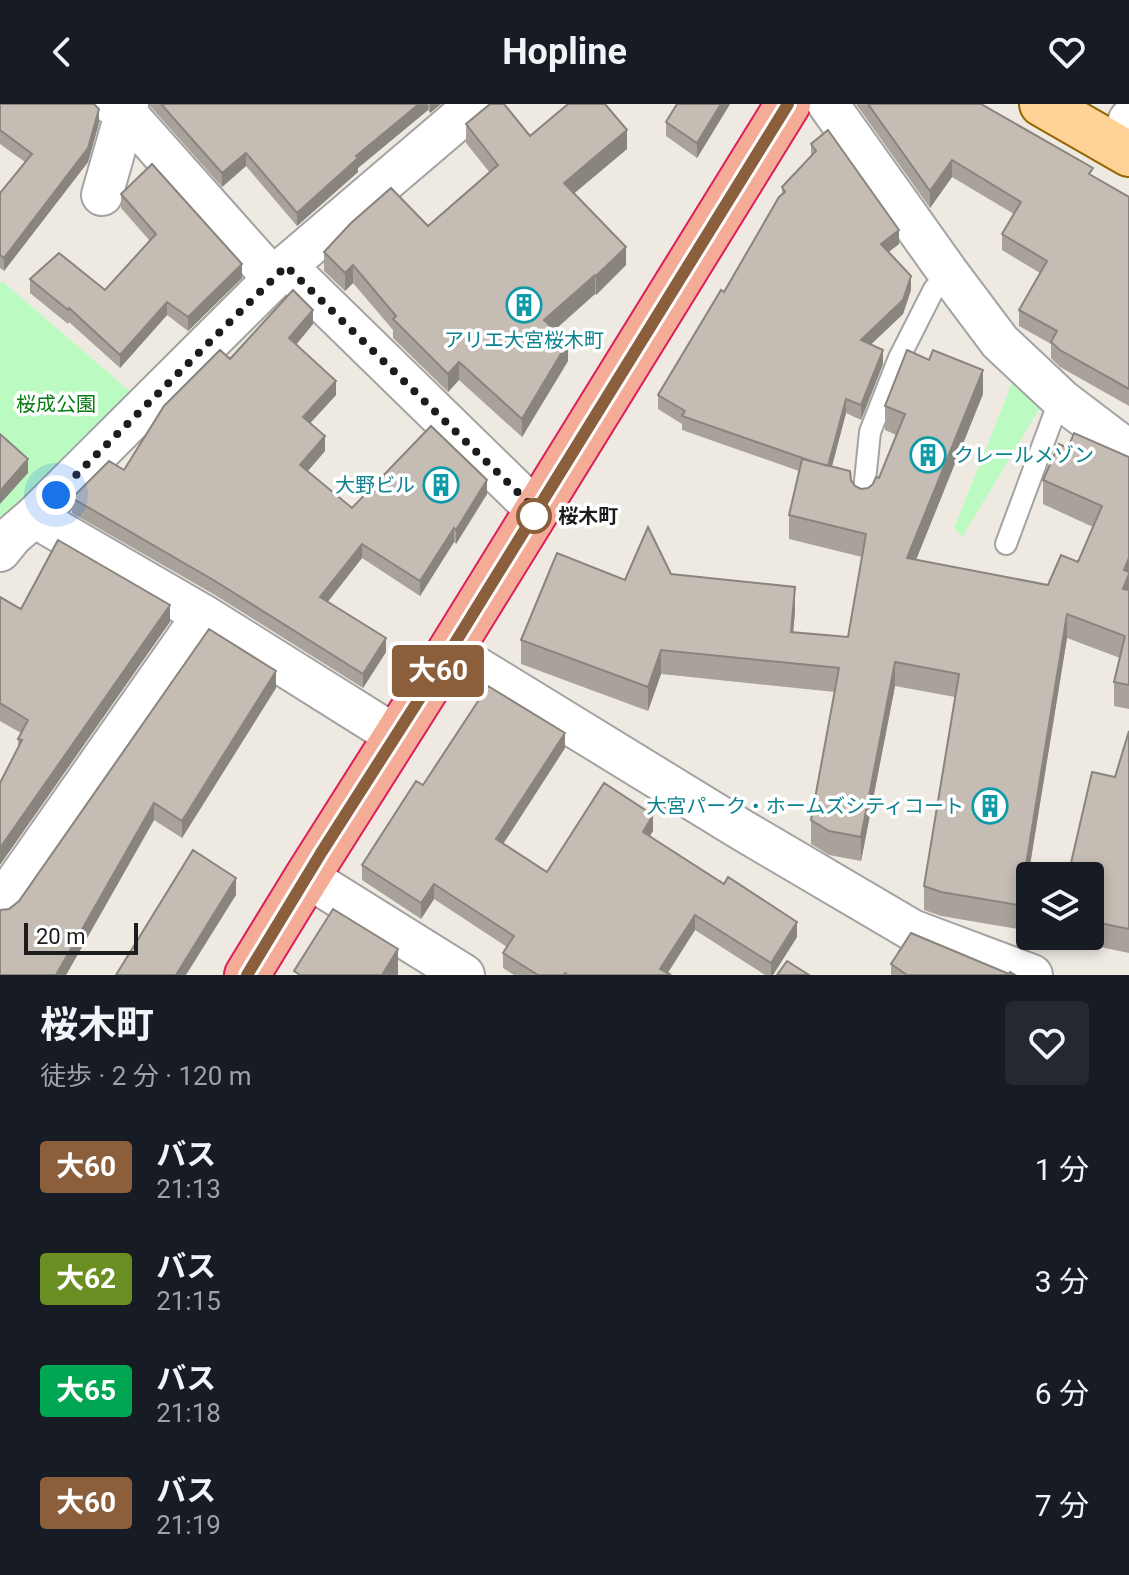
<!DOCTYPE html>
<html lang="ja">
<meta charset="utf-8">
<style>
:root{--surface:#171b24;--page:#242831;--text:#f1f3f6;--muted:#9ea1a6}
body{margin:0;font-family:Roboto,"Noto Sans JP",sans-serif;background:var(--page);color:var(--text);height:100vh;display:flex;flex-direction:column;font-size:30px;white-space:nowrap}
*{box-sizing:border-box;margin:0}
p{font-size:26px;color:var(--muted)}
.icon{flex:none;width:44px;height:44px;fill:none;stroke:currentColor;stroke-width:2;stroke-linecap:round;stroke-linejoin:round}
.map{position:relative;height:871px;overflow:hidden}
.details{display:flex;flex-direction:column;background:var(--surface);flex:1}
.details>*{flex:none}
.badge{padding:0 16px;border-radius:6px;font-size:28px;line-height:52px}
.tools{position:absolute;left:1016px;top:758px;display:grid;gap:16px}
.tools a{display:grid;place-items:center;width:88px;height:88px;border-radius:8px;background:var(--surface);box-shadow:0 4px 12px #0003;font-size:40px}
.scale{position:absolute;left:24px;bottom:20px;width:114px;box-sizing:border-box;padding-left:8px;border:4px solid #1c1c1c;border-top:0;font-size:22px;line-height:28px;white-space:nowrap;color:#1c1c1c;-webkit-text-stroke:6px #fff;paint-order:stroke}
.you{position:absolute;width:40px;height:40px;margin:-20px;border:6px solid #fff;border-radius:50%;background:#1a73e8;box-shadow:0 0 0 12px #1a73e833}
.map>.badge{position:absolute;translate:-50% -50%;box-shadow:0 0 0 4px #fff}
.round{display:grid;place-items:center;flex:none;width:84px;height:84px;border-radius:8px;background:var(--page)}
.headline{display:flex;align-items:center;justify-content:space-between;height:136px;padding:0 40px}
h1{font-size:38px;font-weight:700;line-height:60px}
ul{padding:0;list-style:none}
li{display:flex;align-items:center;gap:24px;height:112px;padding:0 40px}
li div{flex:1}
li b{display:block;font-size:30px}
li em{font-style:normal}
li .badge{min-width:88px;font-weight:700;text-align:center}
header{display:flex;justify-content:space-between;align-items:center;height:104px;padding:0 40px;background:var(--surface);font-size:36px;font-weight:700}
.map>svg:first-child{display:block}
</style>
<header><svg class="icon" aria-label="back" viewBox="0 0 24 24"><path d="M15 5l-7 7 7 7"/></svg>Hopline<svg class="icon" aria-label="heart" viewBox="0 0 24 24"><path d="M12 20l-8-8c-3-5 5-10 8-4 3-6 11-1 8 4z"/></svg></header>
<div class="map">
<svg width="1129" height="871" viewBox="0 0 1129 871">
<rect width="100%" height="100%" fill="#eeeae1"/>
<!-- park -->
<path fill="#bbfbc1" d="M2,177L140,296L13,422L0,411V179Z
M1013,277L1041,302L962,433L954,424Z"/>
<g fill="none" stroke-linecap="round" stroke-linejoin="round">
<defs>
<path id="service" d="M863,396L870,328L899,254L934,185L949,170
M1006,440L1055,308L1063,297"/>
<path id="minor" d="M112,0L125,8L273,174
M828,0L949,170L1000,238L1063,297L1129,347
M1119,43L1129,16
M102,91L128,0
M286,162L537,407
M34,413L203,511L396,632
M0,447L13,431L34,413L286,162L476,0
M450,547L742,726L912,826L1032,871
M307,773L464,871
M0,801L203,511"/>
<path id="primary" d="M1042,0L1129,50"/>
<path id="trunk" d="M247,871L307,773L450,547L788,0"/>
</defs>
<!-- service casing -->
<use href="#service" stroke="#a3a3a3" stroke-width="24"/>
<!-- minor casing -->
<use href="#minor" stroke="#a3a3a3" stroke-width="44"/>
<!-- primary casing -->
<use href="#primary" stroke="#946500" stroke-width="48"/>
<!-- trunk casing -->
<use href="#trunk" stroke="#dc1e5c" stroke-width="48"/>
<!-- service -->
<use href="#service" stroke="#fff" stroke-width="20"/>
<!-- minor -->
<use href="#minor" stroke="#fff" stroke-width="40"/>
<!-- primary -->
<use href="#primary" stroke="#ffd295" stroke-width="44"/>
<!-- trunk -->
<use href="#trunk" stroke="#f4ac96" stroke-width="44"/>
</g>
<!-- wall -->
<path fill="#a9a29b" d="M0,0L99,19L88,58L4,167L0,164V89L25,58L0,40Z
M150,0H441L430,9L428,6L358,64V68L297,122L246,62L222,83L150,2Z
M730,0L697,54L666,32V18Z
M856,0H981L1093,72L1129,93V302L1060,263L1051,254V240L1019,222V206L1040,169L1002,146V130L1014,110L952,73L930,104Z
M466,20L530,32L627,45L574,89L626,161L596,191L595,190L555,226L568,257L522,333L459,276L448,288L393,234V226L353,179L345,187L324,167V148L428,122L490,69L466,39Z
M811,40L899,140L888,148L911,186L903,210L871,240L883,260L861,316L846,309L832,362L851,376L855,382L861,385L868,384L879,374L896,331L885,326V302L983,290L916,456L1048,481L1078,458L1093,423L1043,400V376L1068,344L1129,353V605L1114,602V578L1120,554L1067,534L1028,774H1030V827L941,812L924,806V782L955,593L895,582L861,757L829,751L811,740V716L835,588L661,570L648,607L521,560V536L625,476L671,470L795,507L793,529L848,533L862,453L789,435V411L799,367L682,326V320L658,305V291L724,188L782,90V83L811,52Z
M121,90L242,174L188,227L167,211L120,264L69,218L68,220L30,189V175L105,186L150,137L121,104Z
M313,220L296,241L336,291L310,319L325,347L308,367L352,404L487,390L456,440L454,438L420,492L362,454L328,498L386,548L363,584L215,491L72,409V394L124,366L230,255Z
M0,493L21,505L170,518L18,643V635L21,629L0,617Z
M276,584L182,734L154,716L66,871H0L9,805Z
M1129,627V849L1067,836V834L1058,832H1090V772L1115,673Z
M565,644L503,740L547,768L653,727L650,732L797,833L773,871H765L695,826L668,869L671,871H514L503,864V849L507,843L434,795L421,815L362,776V761L423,681Z
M891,860L1009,870L1015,871H891Z"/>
<!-- shaded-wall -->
<path fill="#8a847e" d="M419,0H428V6L358,64V68L297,122V109L356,52Z
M430,0H441L430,9Z
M721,0H730L697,54V39Z
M99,5V19L88,58L4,167V154Z
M627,26V45L564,98V79Z
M246,49V62L222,83V69Z
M952,56V73L930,104V87Z
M899,126V140L881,154V140Z
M626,143V161L596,191V172Z
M242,160V174L188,227V213Z
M353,161V179L345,187V169Z
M595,171V190L544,235V216Z
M911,172V186L903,210L861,250V236Z
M167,198V211L120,264V251Z
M313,206V220L289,249V234Z
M568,238V257L522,333V315Z
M883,246V260L861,316V301Z
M459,258V276L448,288V270Z
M983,266V290L907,478V454Z
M336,277V291L303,327V313Z
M846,295V309L828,377V363Z
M325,332V347L300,376V361Z
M28,355V369L0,400V387Z
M487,376V390L456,440V426Z
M454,424V438L420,492V477Z
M362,440V454L320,507V493Z
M1129,454V494L1123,509L1124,466Z
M795,483V507L791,552V528Z
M170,501V518L0,761V744Z
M1067,510V534L1024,797V773Z
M386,534V548L363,584V570Z
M661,546V570L648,607V583Z
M895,558V582L861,757V733Z
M276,567V584L182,734V717Z
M565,629V644L496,751V735Z
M154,699V716L66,871H56Z
M653,711V727L643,743V728Z
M236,774V791L186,871H176Z
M434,780V795L421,815V799Z
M695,811V826L666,871L660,865Z
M797,818V833L773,871H771V859Z
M398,845V871H382Z"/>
<!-- building -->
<path fill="#c5bcb4" stroke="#8a847e" stroke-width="2" d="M0,0H94L99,5L88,44L4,154L0,151V89L32,50L0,26Z
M161,0H419L356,52L358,54L297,109L246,49L222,69Z
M490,0H504L530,32L568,0H605L627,26L564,79L626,143L596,172L595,171L544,216L568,238L522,315L459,258L448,270L393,215L396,212L353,161L345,169L324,148L351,119L391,84L428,122L498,61L466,20Z
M677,0H721L697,39L666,18Z
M868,0H981L1093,64L1089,70L1129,93V285L1060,246L1051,238L1057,227L1019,206L1047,157L1002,130L1021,98L952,56L930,87Z
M828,26L899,126L881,140L911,172L903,196L861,236L883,246L861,301L846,295L828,362L811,357L682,312L685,307L658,291L721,186L724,188L779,93L785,88L782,83L816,47L811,40Z
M152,60L242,160L188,213L167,198L120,251L69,204L68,206L30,175L59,149L105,186L156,130L121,90Z
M293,186L313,206L289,234L336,277L303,313L325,332L300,361L352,404L431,322L487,376L456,426L454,424L420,477L362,440L320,493L386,534L363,570L215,477L72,394L109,357L124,366L164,302L220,246L230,255Z
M907,246L929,256L933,246L983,266L907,454L1048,481L1061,451L1078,458L1102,402L1043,376L1059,340L1068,344L1074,329L1129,353V454L1124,466L1129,468V470L1123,485L1129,486V581L1114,578L1125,532L1067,510L1024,773L1030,774V803L941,788L924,782L959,570L895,558L861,733L829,727L811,716L839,564L661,546L648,583L521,536L557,449L625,476L648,423L671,470L795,483L791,528L848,533L866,430L789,411L802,355L850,367L851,376L855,382L861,385L868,384L873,380L876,373L879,374L905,310L885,302Z
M0,330L28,355L0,387Z
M58,436L170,501L0,744V679L22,636L18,635L28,616L0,599V493L21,505Z
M209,525L276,567L182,717L154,699L56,871H0V806L9,805L19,797Z
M488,582L565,629L496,735L547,768L604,679L653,711L643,728L724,780L728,773L797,818L771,859L695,811L660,865L671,871H568L565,869L564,871H538L503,849L514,832L434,780L421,799L362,761L416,677L423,681Z
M1129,627V825L1090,817V772H1068L1092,668L1115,673Z
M193,746L236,774L176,871H116Z
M333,805L398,845L382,871H300L294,867Z
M911,829L1009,870L1010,868L1015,871H907L891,860Z
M787,857L809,871H777Z"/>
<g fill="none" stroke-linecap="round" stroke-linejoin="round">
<defs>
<path id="line" d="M247,871L321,749L450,547L788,0"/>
</defs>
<!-- line casing -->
<use href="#line" stroke="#fff" stroke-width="18"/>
<!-- line -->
<use href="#line" stroke="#8b5e3c" stroke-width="12"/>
<!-- walk -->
<path stroke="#1c1c1c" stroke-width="8" stroke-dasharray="0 14.4" d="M56,391L286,162L537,407L534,412"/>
</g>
<!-- icons -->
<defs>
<symbol id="building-ring" viewBox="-11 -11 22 22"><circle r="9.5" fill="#fff" stroke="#0f9aa8" stroke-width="1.5"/><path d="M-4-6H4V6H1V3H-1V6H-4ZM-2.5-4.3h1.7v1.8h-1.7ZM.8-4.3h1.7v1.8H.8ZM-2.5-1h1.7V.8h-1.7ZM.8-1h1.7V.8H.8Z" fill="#0f9aa8"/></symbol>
</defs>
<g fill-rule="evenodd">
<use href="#building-ring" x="504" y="181" width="40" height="40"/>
<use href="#building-ring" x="908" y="331" width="40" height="40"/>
<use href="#building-ring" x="421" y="361" width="40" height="40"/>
<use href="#building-ring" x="970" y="682" width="40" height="40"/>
</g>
<!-- markers -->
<circle fill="#fff" stroke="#8b5e3c" stroke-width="4" cx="534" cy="412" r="16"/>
<g text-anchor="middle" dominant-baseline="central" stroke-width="7" stroke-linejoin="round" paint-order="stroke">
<!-- culture labels -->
<g font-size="20" fill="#0d838f" stroke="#fff" text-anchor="end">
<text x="524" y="236" text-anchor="middle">アリエ大宮桜木町</text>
<text x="954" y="351" text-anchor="start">クレールメゾン</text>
<text x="415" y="381">大野ビル</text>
<text x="964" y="702">大宮パーク・ホームズシティコート</text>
</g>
<!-- park labels -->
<g font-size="20" fill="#087c13" stroke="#fff">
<text x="56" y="300">桜成公園</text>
</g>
<!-- stop labels -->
<g font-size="20" font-weight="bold" fill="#1c1c1c" stroke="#fff" text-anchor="start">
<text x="558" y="412">桜木町</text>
</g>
</g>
</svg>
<div class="tools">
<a><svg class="icon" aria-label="layers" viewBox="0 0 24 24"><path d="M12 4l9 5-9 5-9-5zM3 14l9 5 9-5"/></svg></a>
</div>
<div class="scale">20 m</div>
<div class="you" style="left:56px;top:391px"></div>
<b class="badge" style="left:438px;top:567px;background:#8b5e3c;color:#fff">大60</b>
</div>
<section class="details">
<div class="headline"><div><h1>桜木町</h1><p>徒歩 · 2 分 · 120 m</p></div><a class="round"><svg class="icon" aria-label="heart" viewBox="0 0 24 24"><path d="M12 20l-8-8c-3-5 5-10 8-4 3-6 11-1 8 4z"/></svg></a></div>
<ul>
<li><span class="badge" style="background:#8b5e3c;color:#fff">大60</span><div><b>バス</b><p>21:13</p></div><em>1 分</em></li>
<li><span class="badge" style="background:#6b8e23;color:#fff">大62</span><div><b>バス</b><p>21:15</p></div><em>3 分</em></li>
<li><span class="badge" style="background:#00a651;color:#fff">大65</span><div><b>バス</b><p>21:18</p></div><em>6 分</em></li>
<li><span class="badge" style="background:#8b5e3c;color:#fff">大60</span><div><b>バス</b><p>21:19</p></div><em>7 分</em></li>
</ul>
</section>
